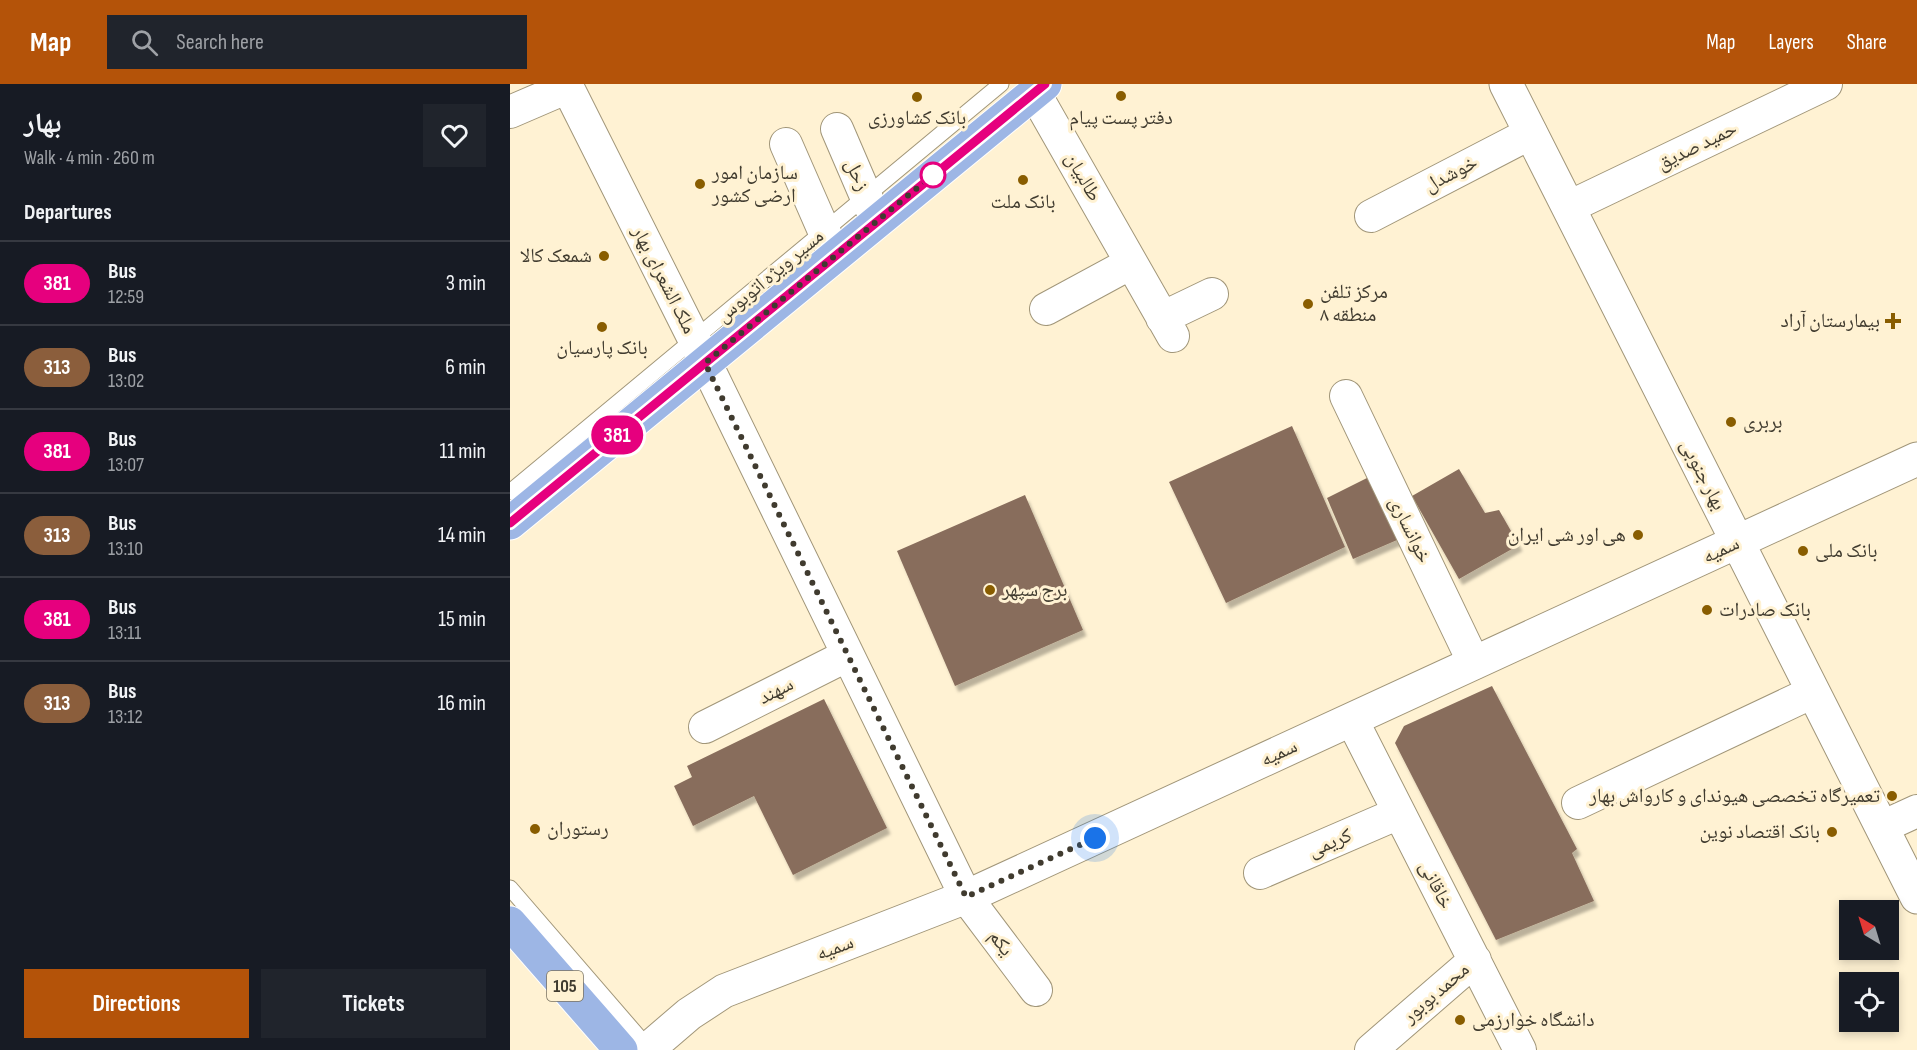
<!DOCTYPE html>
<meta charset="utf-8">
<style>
:root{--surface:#171b24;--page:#20242c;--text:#f1f3f6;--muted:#9ea1a6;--line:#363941;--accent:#b45309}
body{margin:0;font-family:"Sofia Sans Condensed","Noto Naskh Arabic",sans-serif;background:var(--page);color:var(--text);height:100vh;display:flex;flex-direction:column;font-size:22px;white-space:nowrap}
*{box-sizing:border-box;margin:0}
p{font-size:20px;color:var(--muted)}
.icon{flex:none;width:33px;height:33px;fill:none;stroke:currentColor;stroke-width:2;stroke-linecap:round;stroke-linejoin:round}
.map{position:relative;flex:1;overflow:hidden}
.panel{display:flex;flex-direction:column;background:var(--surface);width:510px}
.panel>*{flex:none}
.badge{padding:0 12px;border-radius:20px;font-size:21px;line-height:39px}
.needle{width:39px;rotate:322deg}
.controls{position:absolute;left:1329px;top:816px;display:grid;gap:12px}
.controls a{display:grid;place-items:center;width:60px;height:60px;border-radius:0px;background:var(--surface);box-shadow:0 3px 9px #0003;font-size:30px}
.you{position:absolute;width:30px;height:30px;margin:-15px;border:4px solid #fff;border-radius:50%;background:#1a73e8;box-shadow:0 0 0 9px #1a73e833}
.map>.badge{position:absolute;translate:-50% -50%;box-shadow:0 0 0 3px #fff}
h2{padding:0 24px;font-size:22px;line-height:54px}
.round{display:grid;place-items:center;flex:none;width:63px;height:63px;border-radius:0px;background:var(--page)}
.overview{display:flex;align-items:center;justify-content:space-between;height:102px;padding:0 24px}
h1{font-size:28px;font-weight:700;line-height:45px}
.action{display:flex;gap:12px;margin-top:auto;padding:12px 24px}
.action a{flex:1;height:69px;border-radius:0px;background:var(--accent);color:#fff;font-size:24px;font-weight:700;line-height:69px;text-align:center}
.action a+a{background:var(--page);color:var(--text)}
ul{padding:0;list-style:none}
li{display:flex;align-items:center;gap:18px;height:84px;padding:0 24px;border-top:2px solid var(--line)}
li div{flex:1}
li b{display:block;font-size:22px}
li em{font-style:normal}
li .badge{min-width:66px;font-weight:700;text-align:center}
header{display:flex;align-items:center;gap:36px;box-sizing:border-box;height:84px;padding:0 30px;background:var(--accent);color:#fff}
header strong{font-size:28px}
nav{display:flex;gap:33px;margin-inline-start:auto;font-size:21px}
.search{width:420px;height:54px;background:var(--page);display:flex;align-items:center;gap:15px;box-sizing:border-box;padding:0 21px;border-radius:0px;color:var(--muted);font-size:22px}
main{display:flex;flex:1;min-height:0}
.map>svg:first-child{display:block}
</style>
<header>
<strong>Map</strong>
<div class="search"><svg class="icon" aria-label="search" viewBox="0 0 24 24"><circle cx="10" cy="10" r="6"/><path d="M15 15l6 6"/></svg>Search here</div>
<nav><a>Map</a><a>Layers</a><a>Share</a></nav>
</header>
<main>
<section class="panel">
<div class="overview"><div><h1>بهار</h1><p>Walk · 4 min · 260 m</p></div><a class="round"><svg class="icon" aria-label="heart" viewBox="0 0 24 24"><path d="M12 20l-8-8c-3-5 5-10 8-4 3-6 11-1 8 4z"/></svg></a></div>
<h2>Departures</h2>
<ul>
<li><span class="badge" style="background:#e6007e;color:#fff">381</span><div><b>Bus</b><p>12:59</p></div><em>3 min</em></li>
<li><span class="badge" style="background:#8b5e3c;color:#fff">313</span><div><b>Bus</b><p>13:02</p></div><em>6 min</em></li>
<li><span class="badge" style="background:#e6007e;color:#fff">381</span><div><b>Bus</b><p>13:07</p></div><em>11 min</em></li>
<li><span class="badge" style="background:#8b5e3c;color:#fff">313</span><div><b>Bus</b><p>13:10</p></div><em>14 min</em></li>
<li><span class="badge" style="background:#e6007e;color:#fff">381</span><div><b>Bus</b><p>13:11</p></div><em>15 min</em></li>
<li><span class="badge" style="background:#8b5e3c;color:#fff">313</span><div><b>Bus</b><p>13:12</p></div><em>16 min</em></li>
</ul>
<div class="action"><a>Directions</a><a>Tickets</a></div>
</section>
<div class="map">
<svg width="1407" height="966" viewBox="0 0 1407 966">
<defs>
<filter id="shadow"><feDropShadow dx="3.5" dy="6" stdDeviation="1.5" flood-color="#0004"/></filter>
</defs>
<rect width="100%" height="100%" fill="#fff2d3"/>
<!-- building -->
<path fill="#886d5c" filter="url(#shadow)" d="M782,342L835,463L716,519L659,398Z
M949,385L975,429L989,426L1009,461L949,495L902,412Z
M871,387L901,450L843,475L817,414Z
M515,411L573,546L445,602L387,467Z
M982,602L1067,765L1062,769L1084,817L986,856L885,659L894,642Z
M314,615L377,744L283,791L244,712L183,742L164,702L182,693L177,682Z"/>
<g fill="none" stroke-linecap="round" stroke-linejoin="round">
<defs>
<path id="service" d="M0,408L491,0
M0,804L140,966"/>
<path id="minor" d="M56,0L184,255L456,813L526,906
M524,8L663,252
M0,28L58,3
M327,45L367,138
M276,60L325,172
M1059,123L1316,0
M861,132L1021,49
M536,225L621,179
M652,234L702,210
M836,312L964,579
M842,636L1010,966
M195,643L338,571
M1068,719L1303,608
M1372,743L1407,727
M750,789L889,729
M861,966L965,876"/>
<path id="secondary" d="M996,0L1407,813
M137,966L179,930L214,907L456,813L1407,375"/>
<path id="primary" d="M0,439L535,0
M0,839L111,966"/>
</defs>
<!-- service casing -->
<use href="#service" stroke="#a19679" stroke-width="17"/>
<!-- minor casing -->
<use href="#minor" stroke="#a19679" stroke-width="34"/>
<!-- secondary casing -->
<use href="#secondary" stroke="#a19679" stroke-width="35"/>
<!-- primary casing -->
<use href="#primary" stroke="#fff" stroke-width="35"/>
<!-- service -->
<use href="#service" stroke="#fff" stroke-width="15"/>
<!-- minor -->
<use href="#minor" stroke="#fff" stroke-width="32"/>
<!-- secondary -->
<use href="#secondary" stroke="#fff" stroke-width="33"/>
<!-- primary -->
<use href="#primary" stroke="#9db6e5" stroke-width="33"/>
</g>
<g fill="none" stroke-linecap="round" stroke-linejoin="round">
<defs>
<path id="line" d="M0,439L535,0"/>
</defs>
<!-- line casing -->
<use href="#line" stroke="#fff" stroke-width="14"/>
<!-- line -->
<use href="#line" stroke="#e6007e" stroke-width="9"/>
<!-- walk -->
<path stroke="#403b2f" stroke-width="6" stroke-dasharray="0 10.8" d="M423,91L195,279L456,813L585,754"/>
</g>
<!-- markers -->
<g fill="#895d00" stroke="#fff2d3" stroke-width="2">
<circle cx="611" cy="12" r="6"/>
<circle cx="407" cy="13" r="6"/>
<circle cx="513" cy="96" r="6"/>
<circle cx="190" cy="100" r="6"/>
<circle cx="94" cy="172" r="6"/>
<circle cx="798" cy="220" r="6"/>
<path d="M1380 228h6v6h6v6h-6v6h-6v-6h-6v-6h6z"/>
<circle cx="92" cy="243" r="6"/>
<circle cx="1221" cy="338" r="6"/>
<circle cx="1128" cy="451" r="6"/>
<circle cx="1293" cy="467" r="6"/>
<circle cx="480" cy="506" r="6"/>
<circle cx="1197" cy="526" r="6"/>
<circle cx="1382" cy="712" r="6"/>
<circle cx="25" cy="745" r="6"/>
<circle cx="1322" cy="748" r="6"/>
<circle cx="950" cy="936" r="6"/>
</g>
<circle fill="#fff" stroke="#e6007e" stroke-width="3" cx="423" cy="91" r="12"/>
<g text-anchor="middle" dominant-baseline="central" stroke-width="6" stroke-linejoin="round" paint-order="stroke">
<!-- shield labels -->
<rect fill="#fff2d3" stroke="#797260" stroke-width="1.5" x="37" y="887" width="36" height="30" rx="4.5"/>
<g font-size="18" font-weight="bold" fill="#403b2f">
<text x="55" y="902">105</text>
</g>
<!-- poi labels -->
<g font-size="20" fill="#403b2f" stroke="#fff2d3" text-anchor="start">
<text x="407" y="34" text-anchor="middle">بانک کشاورزی</text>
<text x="611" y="34" text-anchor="middle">دفتر پست پیام</text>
<text x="202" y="89">سازمان امور<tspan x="202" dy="23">ارضی کشور</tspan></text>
<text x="513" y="118" text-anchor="middle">بانک ملت</text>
<text x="82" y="172" text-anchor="end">شمعک کالا</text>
<text x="810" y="208">مرکز تلفن<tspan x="810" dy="23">منطقه ۸</tspan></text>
<text x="1370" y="237" text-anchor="end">بیمارستان آراد</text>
<text x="92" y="264" text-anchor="middle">بانک پارسیان</text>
<text x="1233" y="338">بربری</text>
<text x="1116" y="451" text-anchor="end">هی اور شی ایران</text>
<text x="1305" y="467">بانک ملی</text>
<text x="492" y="506">برج سپهر</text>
<text x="1209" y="526">بانک صادرات</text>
<text x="1370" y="712" text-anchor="end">تعمیرگاه تخصصی هیوندای و کارواش بهار</text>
<text x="37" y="745">رستوران</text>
<text x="1310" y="748" text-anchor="end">بانک اقتصاد نوین</text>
<text x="962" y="936">دانشگاه خوارزمی</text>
</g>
<!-- street labels -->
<g font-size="20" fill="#403b2f" stroke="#fff2d3">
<text transform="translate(1187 62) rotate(-26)">حمید صدیق</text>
<text transform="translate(941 90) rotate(-27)">خوشدل</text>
<text transform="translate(347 91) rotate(66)">زحل</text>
<text transform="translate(573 93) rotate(60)">طالبیان</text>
<text transform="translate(260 192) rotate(-40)">مسیر ویژه اتوبوس</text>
<text transform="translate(154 196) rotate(63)">ملک الشعرای بهار</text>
<text transform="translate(1193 391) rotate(63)">بهار جنوبی</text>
<text transform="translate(900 446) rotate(64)">خوانساری</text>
<text transform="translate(1211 466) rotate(-25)">سمیه</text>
<text transform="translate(266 607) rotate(-27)">سهند</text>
<text transform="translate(769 669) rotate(-25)">سمیه</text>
<text transform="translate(820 759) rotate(-23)">کریمی</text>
<text transform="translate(926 801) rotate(63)">خاقانی</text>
<text transform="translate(491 859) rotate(53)">یکم</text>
<text transform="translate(325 864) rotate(-21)">سمیه</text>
<text transform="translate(926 909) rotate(-41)">محمد بوبور</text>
</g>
</g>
</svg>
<div class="controls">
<a><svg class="needle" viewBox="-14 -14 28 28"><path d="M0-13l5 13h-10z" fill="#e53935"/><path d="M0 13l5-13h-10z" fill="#9ea1a6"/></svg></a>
<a><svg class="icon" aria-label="locate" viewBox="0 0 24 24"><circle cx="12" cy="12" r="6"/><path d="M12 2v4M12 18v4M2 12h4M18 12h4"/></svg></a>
</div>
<div class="you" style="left:585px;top:754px"></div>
<b class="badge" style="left:107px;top:351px;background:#e6007e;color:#fff">381</b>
</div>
</main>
